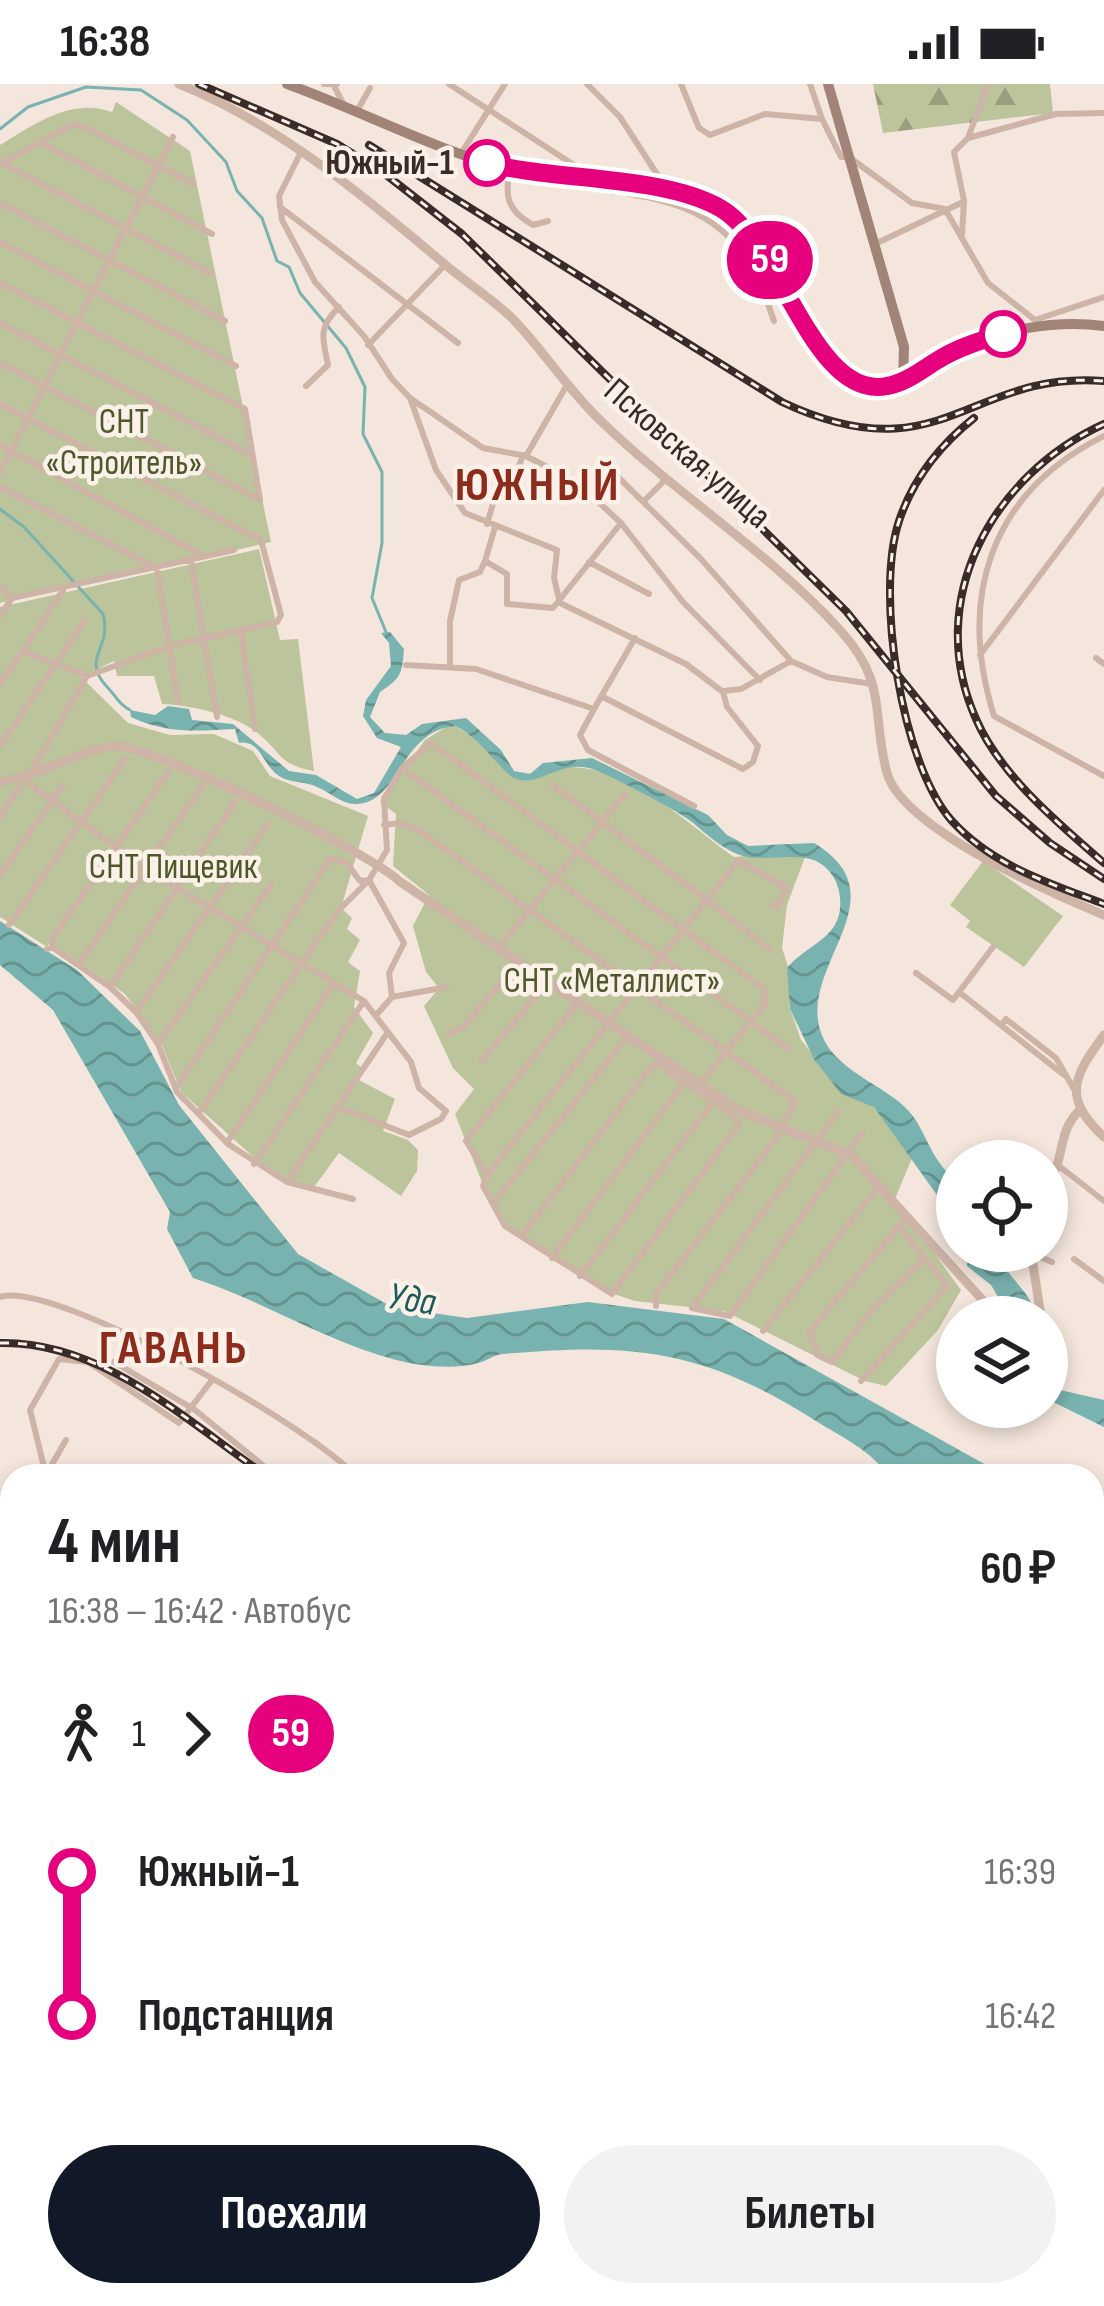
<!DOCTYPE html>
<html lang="ru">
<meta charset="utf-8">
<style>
:root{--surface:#fff;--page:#f2f2f2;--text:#202124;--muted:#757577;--accent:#111827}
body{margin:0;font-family:"Sofia Sans Condensed",sans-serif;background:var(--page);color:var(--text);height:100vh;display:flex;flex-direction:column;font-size:45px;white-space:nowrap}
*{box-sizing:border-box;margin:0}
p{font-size:39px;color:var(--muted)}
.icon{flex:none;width:66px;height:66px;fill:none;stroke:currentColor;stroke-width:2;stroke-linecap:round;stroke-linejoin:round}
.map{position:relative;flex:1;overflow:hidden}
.details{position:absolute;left:0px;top:1380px;width:1104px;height:843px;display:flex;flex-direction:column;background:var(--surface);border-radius:36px 36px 0 0;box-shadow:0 6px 18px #0003}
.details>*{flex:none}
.badge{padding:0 24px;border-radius:39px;font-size:42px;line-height:78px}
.fabs{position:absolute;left:936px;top:1056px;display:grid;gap:24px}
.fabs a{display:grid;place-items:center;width:132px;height:132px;border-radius:50%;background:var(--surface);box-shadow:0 6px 18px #0003;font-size:60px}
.map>.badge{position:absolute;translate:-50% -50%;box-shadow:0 0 0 6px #fff}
.legs{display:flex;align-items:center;gap:18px;height:132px;padding:0 48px;font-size:39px}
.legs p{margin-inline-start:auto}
.headline{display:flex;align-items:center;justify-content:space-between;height:204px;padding:0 48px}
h1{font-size:66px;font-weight:700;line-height:90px}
.cta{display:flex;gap:24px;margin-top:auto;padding:24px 48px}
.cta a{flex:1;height:138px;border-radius:72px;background:var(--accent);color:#fff;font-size:48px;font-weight:700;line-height:138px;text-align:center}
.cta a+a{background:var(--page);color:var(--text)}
ul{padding:0 48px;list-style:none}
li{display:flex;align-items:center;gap:42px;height:144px;font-size:45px}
li i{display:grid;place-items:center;width:18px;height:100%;margin:0 15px;background:currentColor}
li i::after{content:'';width:30px;height:30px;margin:-15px;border:9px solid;border-radius:50%;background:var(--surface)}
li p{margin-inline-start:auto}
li:first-child i{background:linear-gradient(#0000 50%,currentColor 0)}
li:last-child i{background:linear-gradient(currentColor 50%,#0000 0)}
.status{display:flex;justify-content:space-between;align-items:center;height:84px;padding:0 60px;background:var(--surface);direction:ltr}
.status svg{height:33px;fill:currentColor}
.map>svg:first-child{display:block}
</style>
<div class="status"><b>16:38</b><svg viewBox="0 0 49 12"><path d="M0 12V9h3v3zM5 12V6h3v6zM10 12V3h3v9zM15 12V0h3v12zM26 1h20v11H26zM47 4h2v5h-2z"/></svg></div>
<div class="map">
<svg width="1104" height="2222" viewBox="0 0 1104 2222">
<defs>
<pattern id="grass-dots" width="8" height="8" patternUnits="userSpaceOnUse" patternTransform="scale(3)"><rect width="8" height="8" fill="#bbc49b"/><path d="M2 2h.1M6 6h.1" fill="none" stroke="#999f7e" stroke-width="1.8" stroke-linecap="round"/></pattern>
<pattern id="forest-firs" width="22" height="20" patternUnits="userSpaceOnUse" patternTransform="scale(3)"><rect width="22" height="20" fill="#bbc49b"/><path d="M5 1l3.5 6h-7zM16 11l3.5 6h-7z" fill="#999f7e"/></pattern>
<pattern id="water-waves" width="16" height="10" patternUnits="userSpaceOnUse" patternTransform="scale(3)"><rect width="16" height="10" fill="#79b3af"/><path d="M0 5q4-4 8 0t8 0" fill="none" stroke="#64928e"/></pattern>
</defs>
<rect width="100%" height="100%" fill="#f4e6dc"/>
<!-- grass -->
<path fill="url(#grass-dots)" d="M916,2211H1002L1003,2213L997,2222H906Z"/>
<!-- forest -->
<path fill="url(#forest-firs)" d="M873,0H1050L1053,29L883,49Z"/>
<!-- garden -->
<path fill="#bbc49b" d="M116,18L190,67L271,458L0,519V61C34,40 72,13 112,28Z
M259,465L280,556L298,555L314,687C279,680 285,673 261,652C239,631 190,621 162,620L154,592H117L114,577L81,593L128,639L170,651L214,650L253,667L270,692L368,732L341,824L352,834L347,845L360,856L348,878L360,887L354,923L373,949L356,979L361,983L355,994L395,1015L383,1047L408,1056L418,1066L417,1087L401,1112L339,1069L314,1103L282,1095L259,1078L181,1008L162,961L125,910L50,858L47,863L0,833V523Z
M451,640L487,661L513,692C532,691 551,682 569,683C631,683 686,739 734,773L781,769L805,773L787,821L782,864L793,898L789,922L801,956L845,1009L869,1018L884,1034L912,1074L895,1115L961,1206L938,1246L886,1302L865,1297L724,1227L635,1217L602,1206L510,1146L483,1101L455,1030L474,1005L453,984L424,922L439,904L426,888L413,842L429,811L393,782L396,730L380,718L425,656Z
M983,777L1063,832L1024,883L966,843L970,837L950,821Z"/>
<!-- water -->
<path fill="url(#water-waves)" d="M390,548L404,565C402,591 401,594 380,608L370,633L385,649L406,651L422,640L466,634L501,666L514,687L530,690L543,679L592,674L708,731L727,751L748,762L814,759C901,811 804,877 819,942C831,992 895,1000 917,1038C929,1059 936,1081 957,1097V1139L874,1023L841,1010L814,975L790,925L787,884C808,858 848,854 839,807C836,792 824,778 810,775C786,769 760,779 737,770C720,763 705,749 692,738C680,728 612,692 595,686C562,673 542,703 516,695C503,691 482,654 455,642C400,647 400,718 357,720C342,721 328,707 315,702C303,697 289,699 279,692C262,681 261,655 239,659L235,645C198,647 166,650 131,633L130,626L155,631L168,622L189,625L192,636L233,640L289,687L316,691L357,715L374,709L401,663L377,654L363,632L366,616L391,582L389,559L381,549Z
M0,837L77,886L140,947L179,1021L298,1170L392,1223L467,1234L588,1218L724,1235L1006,1392H887C876,1369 838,1351 816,1337C704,1266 635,1258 503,1270C493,1271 487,1277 478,1279C454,1286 419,1282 396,1276C324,1257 262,1216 193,1194L167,1145L170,1128L53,926L0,881Z
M969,1167H998C1005,1195 1030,1203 1036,1233L1007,1228L991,1201L967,1182Z
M1047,1303L1104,1316V1343L1047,1315Z"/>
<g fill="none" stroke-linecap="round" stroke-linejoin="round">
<!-- stream -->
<path stroke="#79b3af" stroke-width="3" d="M0,45L28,23L86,3L141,6L187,36L226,78L237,107L262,134L277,177L289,183L300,209L346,264L365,303L363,350L382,388V459L372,514L386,548
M0,425L24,443L103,530C113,565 79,574 108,604C117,613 118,620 130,626"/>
<!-- minor -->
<path stroke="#cdb4a7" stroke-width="6" d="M324,0H337
M449,0L594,94
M587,0L620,33L664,101
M681,0L699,44L710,51L765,30L822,35L841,73H849L912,119L945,125L988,199L1035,236L1104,213
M810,0L822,35
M335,4L343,19
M357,27L370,4
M968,54L1056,30L1104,29
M38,57L212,150
M462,68L505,0
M300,70L279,112L282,136L315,198L364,252L392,295L410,314L483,364L526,372L578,399L621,439L683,518L760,596
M2,79L210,189
M2,79L72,41L83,42L193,100
M511,85C503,112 508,127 533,141L548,137
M581,97L614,108
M629,110C713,123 747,155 774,237
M0,119L225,237
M280,123L458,259
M962,151L964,117L954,68L968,54L988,0
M0,158L236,282
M875,160L963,118
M0,199L245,325L260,416
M0,239L248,369
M368,261L444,182
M0,279L257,414
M306,302L328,281C323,255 317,244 339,223
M410,314L436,386L465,429L557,466L554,494L560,519L686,580L723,608
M0,320L261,456L281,531L277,538L170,562L87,592L30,690
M1104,352C990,409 957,513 994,632L1104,692
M0,361L204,472
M526,372L568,299
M0,388L173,53
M578,399L595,384L614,389L701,475L791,577L827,593L872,600
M0,403L157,484L178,618
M644,417L666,395
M487,440L499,399L517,388L523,371
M191,477L217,633
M485,477L495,443
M589,478L649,510
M0,502L12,514
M63,506L23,567L87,592
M0,532L12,514L234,466
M241,548L255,645
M980,571L1104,406
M1096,574L1104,580
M450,580V537L459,496L480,488L485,477L507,490V520L553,524L621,439
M406,581L476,585L594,625L635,554
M0,600L23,567
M724,607L741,605L791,577
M603,613L743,685L753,678L758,662L727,623L723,608
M594,625L580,651L588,666L694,722
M0,662L85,536
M402,684L787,964
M23,695L146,785L364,917L411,978L419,1004L446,1027L441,1035L409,1051L338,1023
M552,701L707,816L738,777L787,804L778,823L772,822
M0,733L20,703
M384,741L400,739L417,745L795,1017L774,1057L656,1210V1222
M0,791L63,701
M9,841L125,675
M500,862L625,710
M52,863V855L168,688
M47,865L52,863L110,903L136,928L158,960L177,1008L228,1060L287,1098L353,1115
M79,880L203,701
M916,889L953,916L993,863
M110,903L235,718
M959,908L1064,991
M392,913L389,889L404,859L369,796L387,766L384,715L402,684L431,659L764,905L765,920L699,1001
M578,918L466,1057L487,1091L483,1102L505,1142L612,1210L740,1039L714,1017L580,1192
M136,928L268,740
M378,929L392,913L447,903
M1001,941L1006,935L1056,974L1075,1007
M449,950L464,942L518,879
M158,960L271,801
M481,977L549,897
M176,1004L330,775L346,778L360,797L369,796L337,828L199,1029
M838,1028L692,1224L730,1232L862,1049
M228,1057L334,899
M254,1080L364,917
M1059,1082L1104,1117
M487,1091L707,816L770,866
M287,1098L388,948
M495,1117L628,952
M906,1134L810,1247L817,1271L832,1278L870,1228L925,1174
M521,1152L652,982L659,980L684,999
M1033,1170L1052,1178
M552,1174L684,999L714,1017
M1074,1175L1104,1197
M0,1213C54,1195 318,1347 355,1392
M763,1247L879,1102
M114,1278L195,1326L276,1392
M861,1297L947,1202L898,1141
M47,1389L66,1356
M46,1391L30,1326L59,1275L88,1278L179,1339L212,1296
M12,1551L2,1582L12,1612
M0,1646L12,1649
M0,2011L12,1943
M1092,2122L1104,2110
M1092,2124L1104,2129
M365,2222L366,2211
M542,2222L545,2211
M1001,2222L1006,2215L1028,2222
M1042,2222L1047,2211"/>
<!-- tertiary -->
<path stroke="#cdb4a7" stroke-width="9" d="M179,0C277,39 368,115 448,183C469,200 492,215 512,234C544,267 568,306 601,337C677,411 768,467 840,546C889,600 871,630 887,689C903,745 1053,810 1104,831
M0,698C38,693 82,664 115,662C153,661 372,770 399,797L738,1026L851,1071L998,1233
M1104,951C1073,993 1062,1014 1104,1053
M1047,1100C1066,1077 1056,1048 1080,1026
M1031,1167L1041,1233
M0,1816L12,1811
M1092,1874L1104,1878"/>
<!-- secondary -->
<path stroke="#a18378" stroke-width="10" d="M287,0C362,27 430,64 508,85C576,102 661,89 722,125C786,164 797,290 870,302C901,307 927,280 953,268C999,246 1054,235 1104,242
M828,0L904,263L903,297
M298,2222L299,2211"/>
<defs>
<path id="rail" d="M199,0L337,60L385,90L462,150L846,527L996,712L1050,759L1104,795
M369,61L782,318C941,393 969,286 1104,297
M974,334C940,361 913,395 899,437C875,509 901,680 952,737C993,782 1049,799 1104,820
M1104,340C992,391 923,516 976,635C1000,691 1059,740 1104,779
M0,1259C103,1257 186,1337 267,1392
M1092,1556L1104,1568
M1092,1702L1104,1708
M1092,1956L1104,1960
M1092,1981H1104
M1092,2045L1104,2040
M623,2211L659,2222
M687,2211L724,2222
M859,2222L884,2211
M900,2222L909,2211"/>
</defs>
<!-- rail casing -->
<use href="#rail" stroke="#392c28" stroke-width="8"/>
<!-- rail -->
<use href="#rail" stroke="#fbf1e9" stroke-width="3" stroke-dasharray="9" stroke-linecap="butt"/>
</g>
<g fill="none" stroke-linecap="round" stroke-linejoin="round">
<defs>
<path id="line-1" d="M487,79C555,97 663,91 720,124C782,159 813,317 887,302C907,299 925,283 943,273C962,262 983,256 1003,250"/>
</defs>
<!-- line-1 casing -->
<use href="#line-1" stroke="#fff" stroke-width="27"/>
<!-- line-1 -->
<use href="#line-1" stroke="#e6007e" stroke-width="18"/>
</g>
<!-- markers -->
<g fill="#fff" stroke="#e6007e" stroke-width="6">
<circle cx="487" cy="79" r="21"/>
<circle cx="1003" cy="250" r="21"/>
</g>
<g text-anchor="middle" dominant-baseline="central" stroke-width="9" stroke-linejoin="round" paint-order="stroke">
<!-- stop labels -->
<g font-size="36" font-weight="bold" fill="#392c28" stroke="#fbf1e9" text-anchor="end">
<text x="454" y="79">Южный-1</text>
</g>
<!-- park labels -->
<g font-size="36" fill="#4d592a" stroke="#fbf1e9">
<text x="124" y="338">СНТ<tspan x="124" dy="41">«Строитель»</tspan></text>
<text x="173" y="783">СНТ Пищевик</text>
<text x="612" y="897">СНТ «Металлист»</text>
</g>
<!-- street labels -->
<g font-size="36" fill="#392c28" stroke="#fbf1e9">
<text transform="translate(687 370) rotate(41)">Псковская улица</text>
</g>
<!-- water labels -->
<g font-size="39" font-style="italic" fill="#1b5d5a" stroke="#fbf1e9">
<text transform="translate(412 1216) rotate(9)">Уда</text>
</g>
<!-- district labels -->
<g font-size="48" font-weight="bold" letter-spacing="3" fill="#8d2b1c" stroke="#fbf1e9">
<text x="538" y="401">ЮЖНЫЙ</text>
<text x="174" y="1264">ГАВАНЬ</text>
</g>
</g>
</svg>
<div class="fabs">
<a><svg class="icon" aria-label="locate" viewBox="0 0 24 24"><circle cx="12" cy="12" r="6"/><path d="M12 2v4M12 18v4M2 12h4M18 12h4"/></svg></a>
<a><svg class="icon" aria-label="layers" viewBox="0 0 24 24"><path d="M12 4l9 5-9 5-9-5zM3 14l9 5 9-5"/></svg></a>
</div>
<b class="badge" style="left:770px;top:176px;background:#e6007e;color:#fff">59</b>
<section class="details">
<div class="headline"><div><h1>4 мин</h1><p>16:38 – 16:42 · Автобус</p></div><b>60 ₽</b></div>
<div class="legs"><svg class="icon" aria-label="walk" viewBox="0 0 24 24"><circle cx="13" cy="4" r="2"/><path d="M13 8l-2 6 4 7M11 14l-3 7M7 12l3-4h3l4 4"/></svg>1<svg class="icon" aria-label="forward" viewBox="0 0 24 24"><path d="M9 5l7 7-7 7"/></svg><b class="badge" style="background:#e6007e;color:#fff">59</b></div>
<ul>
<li><i style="color:#e6007e"></i><b>Южный-1</b><p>16:39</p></li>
<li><i style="color:#e6007e"></i><b>Подстанция</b><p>16:42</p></li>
</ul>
<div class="cta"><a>Поехали</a><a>Билеты</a></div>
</section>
</div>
